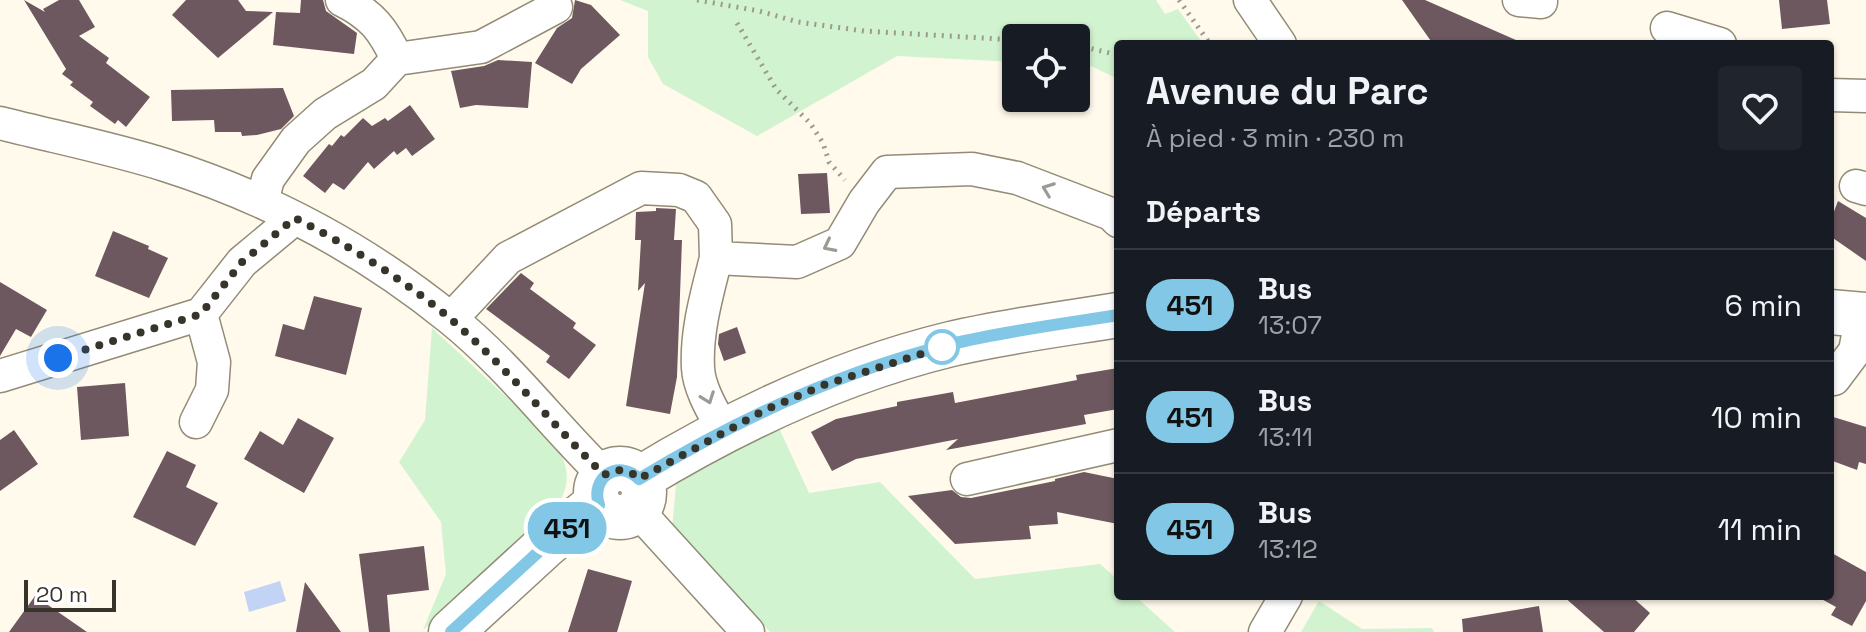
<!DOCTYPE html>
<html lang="fr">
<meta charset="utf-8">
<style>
:root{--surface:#171b24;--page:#20242c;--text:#f1f3f6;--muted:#9ea1a6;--line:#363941}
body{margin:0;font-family:"Space Grotesk",sans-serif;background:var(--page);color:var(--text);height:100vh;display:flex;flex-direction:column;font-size:30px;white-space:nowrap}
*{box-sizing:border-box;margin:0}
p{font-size:26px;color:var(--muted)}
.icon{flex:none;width:44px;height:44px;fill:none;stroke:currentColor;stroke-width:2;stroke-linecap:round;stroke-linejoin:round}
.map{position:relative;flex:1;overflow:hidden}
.sheet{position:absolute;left:1114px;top:40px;width:720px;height:560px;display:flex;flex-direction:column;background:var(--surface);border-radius:8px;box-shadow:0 2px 6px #0004}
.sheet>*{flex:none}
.badge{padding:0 16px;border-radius:26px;font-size:28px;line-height:52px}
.buttons{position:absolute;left:1002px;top:24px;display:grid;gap:16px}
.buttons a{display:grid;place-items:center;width:88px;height:88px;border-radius:8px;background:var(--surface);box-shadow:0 2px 6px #0004;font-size:40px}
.scale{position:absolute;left:24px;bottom:20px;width:92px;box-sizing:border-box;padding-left:8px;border:4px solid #37342b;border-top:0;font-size:22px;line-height:28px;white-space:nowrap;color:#37342b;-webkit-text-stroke:6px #fff;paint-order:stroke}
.you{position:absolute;width:40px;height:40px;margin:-20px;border:6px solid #fff;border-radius:50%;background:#1a73e8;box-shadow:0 0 0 12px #1a73e833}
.map>.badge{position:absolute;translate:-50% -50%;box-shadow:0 0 0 4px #fff}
h2{padding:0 32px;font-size:30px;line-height:72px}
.round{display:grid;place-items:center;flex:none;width:84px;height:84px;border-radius:8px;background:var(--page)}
.overview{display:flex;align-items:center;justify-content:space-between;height:136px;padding:0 32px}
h1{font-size:38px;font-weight:700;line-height:60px}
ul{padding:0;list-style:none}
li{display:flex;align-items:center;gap:24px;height:112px;padding:0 32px;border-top:2px solid var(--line)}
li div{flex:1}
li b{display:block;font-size:30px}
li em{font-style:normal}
li .badge{min-width:88px;font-weight:700;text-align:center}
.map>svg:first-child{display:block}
</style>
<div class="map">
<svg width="1866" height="632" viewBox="0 0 1866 632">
<rect width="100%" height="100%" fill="#fffaec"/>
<!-- green -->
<path fill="#d2f3d0" d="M620,0H1156L1165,14L1178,9L1203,44H1118V79L1091,66L1076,65V38H1016V62L897,56L757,136L663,84L648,57V11Z
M432,328L556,443C571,474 570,482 555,513L423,630L446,574L441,522L399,462L425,420Z
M778,426L809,493L880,482L975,579L1100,564L1118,580V596H1135L1175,632H770L672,529L676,484Z
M1319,601L1362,629L1432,628L1434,632H1301Z"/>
<!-- water -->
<path fill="#c2d3f6" d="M280,581L286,601L249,612L244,592Z"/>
<!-- building -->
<path fill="#6e5860" d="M24,0L45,12L43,9L59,0H79L95,27L79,36L109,58L106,63L150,97L126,127L118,120L115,124L90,106L93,102L70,85L73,82L62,74L66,69Z
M186,0H238L246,11L273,12L218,58L172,15Z
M301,0H323L326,11L357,33L354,54L273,45L276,12L300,13Z
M575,0L591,5L620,35L581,69L572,84L535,63L557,28L572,18Z
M1402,0H1425L1525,44H1433Z
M1779,0H1827L1830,24L1782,29Z
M498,60L532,62L528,108L476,105L460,108L451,71L484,66Z
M283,88L294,116L281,129L257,135L242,136L241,132H215L214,120L172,121L171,90Z
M410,105L435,139L412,156L406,148L397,155L394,151L374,169L368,162L344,190L333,183L325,193L303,176L329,144L332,146L341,135L344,137L363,118L372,126L385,118L388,121Z
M827,173L830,213L801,214L798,174Z
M1838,201L1866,218V261L1830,236V222Z
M656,208L676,209L674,240H682L677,377L670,414L626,406L645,283L638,291L641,240H635L636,212L656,211Z
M113,231L149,246L148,249L168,258L149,298L95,276Z
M521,273L534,283L530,289L576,323L573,328L596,345L569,379L546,362L550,356L486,309Z
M0,282L47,310L31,337L16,329L0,356Z
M314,296L362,308L346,375L275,356L283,324L304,330Z
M737,327L746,353L724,361L718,344L719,334Z
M1118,368V409L1084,415L1086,424L946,450L958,439L856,459L832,471L811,432L836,419L897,406V402L953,392L955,403L1077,380L1076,375Z
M125,383L129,436L81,440L77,387Z
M1830,416L1866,427V464L1859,462L1857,470L1830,460Z
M298,418L334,438L304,493L244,459L260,431L283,445Z
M14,430L38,464L0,491V440Z
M167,451L196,465L186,487L218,503L195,546L133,517Z
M1084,472L1118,479V524L1057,512L1058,524L1029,526L1031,539L955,544L908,496L952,490L961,497L971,498L1055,481V479Z
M424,546L429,590L387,595L390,632H369L359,554Z
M1830,552L1866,572V601L1852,626L1831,615L1836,607L1816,596H1830Z
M588,569L632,581L617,632H568Z
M305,582L341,632H296Z
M35,596L87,632H9Z
M1563,596H1631L1650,613L1634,632H1604Z
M1539,606L1543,632H1463L1462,619Z"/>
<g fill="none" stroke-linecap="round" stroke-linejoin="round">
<defs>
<path id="street" d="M1250,0L1280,44
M1519,0L1541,2
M1667,28L1720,44
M397,59L481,47L556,7
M1830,95L1866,96
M0,123C55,137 111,148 165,165C269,198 366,250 451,319C508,365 552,424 604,475
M1856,186L1866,189
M262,202L268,179L296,140L325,114L374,84L397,59C383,29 372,15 342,0
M451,319L508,258L641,188L679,190L696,197L715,224L716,258
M0,376L201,314L242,262L295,218
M1834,379L1855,351L1862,314
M196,422L212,390L214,362L201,314
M724,431C714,413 699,389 698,368C696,331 707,294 716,258L797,262L840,243L864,202L887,172L972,169L1017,178L1111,214L1118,221
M967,479L1118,445
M637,510L748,632
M1265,632L1286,596"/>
<path id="secondary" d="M1830,312L1866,315
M596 493a24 24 0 1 1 48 0a24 24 0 1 1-48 0Z
M639,479C736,420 840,371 951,344C1006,331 1062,324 1118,315
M451,632L546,545L587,511L599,505"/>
</defs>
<!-- street casing -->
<use href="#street" stroke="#928b76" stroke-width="35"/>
<!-- secondary casing -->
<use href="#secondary" stroke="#928b76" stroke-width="47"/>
<!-- path -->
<path stroke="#9e9a8f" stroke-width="5" stroke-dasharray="2 6" stroke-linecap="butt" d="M697,0L759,11L798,22L864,31L1016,40
M1179,0L1210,44
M737,23L776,89L810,123L823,143L829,162L845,180
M1076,45L1118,55"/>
<!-- street -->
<use href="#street" stroke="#fff" stroke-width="32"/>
<!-- secondary -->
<use href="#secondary" stroke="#fff" stroke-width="44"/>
</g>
<!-- one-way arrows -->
<defs><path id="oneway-chevron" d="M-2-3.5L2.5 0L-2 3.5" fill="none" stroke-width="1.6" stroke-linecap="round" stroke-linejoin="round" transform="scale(2)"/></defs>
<g stroke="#9b9a95">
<use href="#oneway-chevron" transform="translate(1048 189) rotate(-159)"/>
<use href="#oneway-chevron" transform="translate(829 246) rotate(153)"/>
<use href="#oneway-chevron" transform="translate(708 398) rotate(70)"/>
</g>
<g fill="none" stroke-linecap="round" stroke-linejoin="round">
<defs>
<path id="line" d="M451,632L546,545L587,511L599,505C590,478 618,458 639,479C736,420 841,371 951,344C1006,331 1062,324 1118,315"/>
</defs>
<!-- line casing -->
<use href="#line" stroke="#fff" stroke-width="18"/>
<!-- line -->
<use href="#line" stroke="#82c8e6" stroke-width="12"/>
<!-- walk -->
<path stroke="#37342b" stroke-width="8" stroke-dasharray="0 14.4" d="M58,358L201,314L242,262L295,218C348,245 409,283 454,322C508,369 553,425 604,475C617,468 628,468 639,479L765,410L824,385L949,345L942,347"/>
</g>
<!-- markers -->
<circle fill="#fff" stroke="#82c8e6" stroke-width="4" cx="942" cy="347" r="16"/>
</svg>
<div class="buttons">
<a><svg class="icon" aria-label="locate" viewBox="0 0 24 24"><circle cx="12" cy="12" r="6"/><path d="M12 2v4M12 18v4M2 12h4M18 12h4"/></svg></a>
</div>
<div class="scale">20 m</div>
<div class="you" style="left:58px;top:358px"></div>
<b class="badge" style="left:567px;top:528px;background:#82c8e6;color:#111">451</b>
<section class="sheet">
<div class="overview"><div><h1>Avenue du Parc</h1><p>À pied · 3 min · 230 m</p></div><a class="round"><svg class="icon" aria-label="heart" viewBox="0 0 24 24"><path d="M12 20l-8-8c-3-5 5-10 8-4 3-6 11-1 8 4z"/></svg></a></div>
<h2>Départs</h2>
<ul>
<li><span class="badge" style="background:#82c8e6;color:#111">451</span><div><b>Bus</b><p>13:07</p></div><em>6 min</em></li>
<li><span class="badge" style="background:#82c8e6;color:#111">451</span><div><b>Bus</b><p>13:11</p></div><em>10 min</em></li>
<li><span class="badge" style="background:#82c8e6;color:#111">451</span><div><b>Bus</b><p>13:12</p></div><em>11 min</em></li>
</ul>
</section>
</div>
